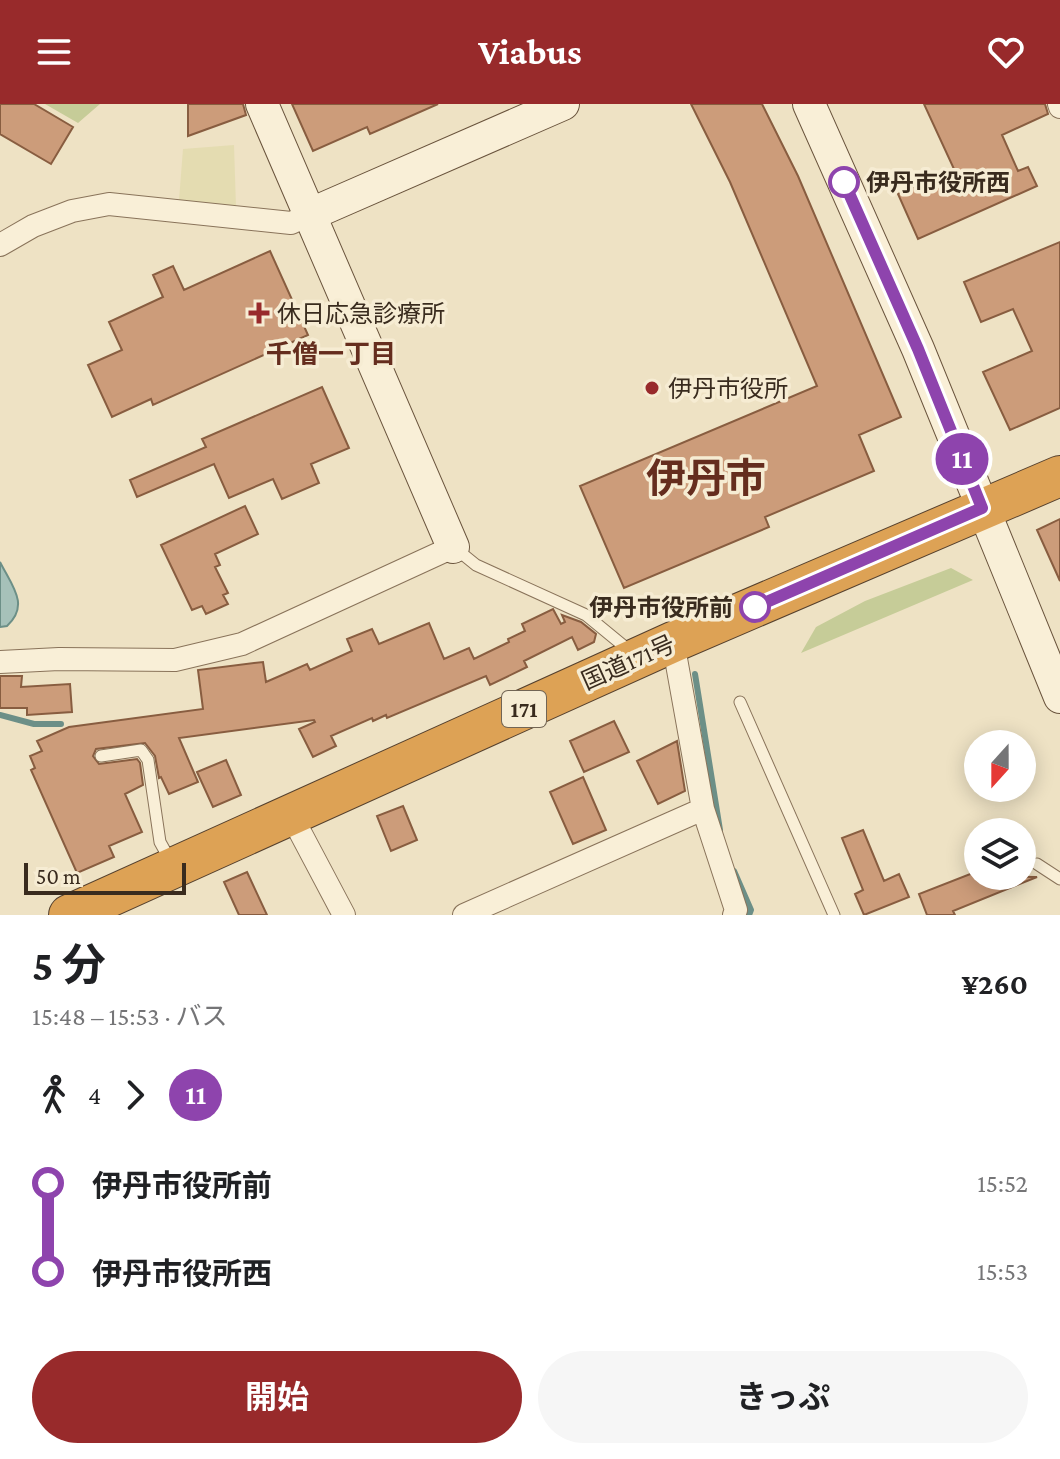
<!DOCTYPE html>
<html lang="ja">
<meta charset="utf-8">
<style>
:root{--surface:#fff;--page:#f6f6f6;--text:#202124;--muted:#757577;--accent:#982a2b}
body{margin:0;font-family:"Crimson Pro","Noto Sans JP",serif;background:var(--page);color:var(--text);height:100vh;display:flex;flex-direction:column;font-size:30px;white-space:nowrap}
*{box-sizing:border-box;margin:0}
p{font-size:26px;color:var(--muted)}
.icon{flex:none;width:44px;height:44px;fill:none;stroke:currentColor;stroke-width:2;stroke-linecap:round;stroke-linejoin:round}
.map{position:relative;height:811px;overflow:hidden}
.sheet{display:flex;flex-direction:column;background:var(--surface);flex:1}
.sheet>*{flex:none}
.badge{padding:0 16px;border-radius:26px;font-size:28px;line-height:52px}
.needle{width:52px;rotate:201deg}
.fabs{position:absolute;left:964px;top:626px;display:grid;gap:16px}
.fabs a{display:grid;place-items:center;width:72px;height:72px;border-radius:50%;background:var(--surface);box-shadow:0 4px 20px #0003;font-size:40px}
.scale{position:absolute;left:24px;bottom:20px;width:162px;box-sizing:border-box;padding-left:8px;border:4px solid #392b1e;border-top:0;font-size:22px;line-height:28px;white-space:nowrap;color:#392b1e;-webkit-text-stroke:6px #f6ecd3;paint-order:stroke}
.map>.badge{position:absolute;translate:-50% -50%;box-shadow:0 0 0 4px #fff}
.legs{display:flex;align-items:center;gap:12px;height:88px;padding:0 32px;font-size:26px}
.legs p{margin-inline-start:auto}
.summary{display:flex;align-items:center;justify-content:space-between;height:136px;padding:0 32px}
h1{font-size:44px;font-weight:700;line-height:60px}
.primary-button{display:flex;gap:16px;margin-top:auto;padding:16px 32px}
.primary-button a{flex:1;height:92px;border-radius:48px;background:var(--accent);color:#fff;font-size:32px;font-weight:700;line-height:92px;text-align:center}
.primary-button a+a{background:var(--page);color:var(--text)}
ul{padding:0 32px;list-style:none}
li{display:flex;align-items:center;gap:28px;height:88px;font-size:30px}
li i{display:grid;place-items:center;width:12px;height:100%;margin:0 10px;background:currentColor}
li i::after{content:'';width:20px;height:20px;margin:-10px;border:6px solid;border-radius:50%;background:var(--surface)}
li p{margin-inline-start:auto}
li:first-child i{background:linear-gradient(#0000 50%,currentColor 0)}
li:last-child i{background:linear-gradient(currentColor 50%,#0000 0)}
header{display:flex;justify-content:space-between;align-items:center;height:104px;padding:0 32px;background:var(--accent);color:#fff;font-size:36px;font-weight:700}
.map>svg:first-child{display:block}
</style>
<header><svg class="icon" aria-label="menu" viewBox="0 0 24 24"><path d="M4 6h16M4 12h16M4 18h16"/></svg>Viabus<svg class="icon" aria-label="heart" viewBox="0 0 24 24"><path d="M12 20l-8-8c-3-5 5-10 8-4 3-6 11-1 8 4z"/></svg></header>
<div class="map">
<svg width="1060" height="811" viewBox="0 0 1060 811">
<rect width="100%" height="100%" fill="#eee2c4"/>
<!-- farmland -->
<path fill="#e4dcb1" d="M234,41L236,103L179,96L183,45Z"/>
<!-- green -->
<path fill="#c6cc98" d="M45,0H100L78,19Z
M951,464L973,476L801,549L816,523L865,497Z"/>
<!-- water -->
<path fill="#a6c1b9" stroke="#6c8f87" stroke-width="2" d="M0,458C12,482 30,501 7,522L0,523Z"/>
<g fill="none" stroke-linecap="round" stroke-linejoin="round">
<!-- stream -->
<path stroke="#6c8f87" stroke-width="6" d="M695,570L720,726
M0,611L34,620H61
M734,767L751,806L749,811"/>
</g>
<!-- building -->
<path fill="#cc9c7a" stroke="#885d40" stroke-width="2" d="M0,0H34L73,23L51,60L0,30Z
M188,0H243L246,11L188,32Z
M292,0H438L370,30L367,23L313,47Z
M691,0H762L798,72L901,313L859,331L874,367L765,413L769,423L624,484L580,382L817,282L730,78Z
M924,0H1045L1048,10L1002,31L1018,67L1028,63L1037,82L918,135L898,90L954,65Z
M1060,138V304L1010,326L983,268L1032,247L1013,205L981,218L964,178Z
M270,147L308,231L153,301L151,295L112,313L88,261L122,246L109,218L163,193L153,171L173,162L184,186Z
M322,283L349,344L311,360L319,379L282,395L273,375L229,394L214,360L137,393L130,376L206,343L202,335Z
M245,402L258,430L215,450L220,461L215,463L228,489L223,491L228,500L206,510L202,502L192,506L161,441Z
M1060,415V477L1037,426Z
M553,505L561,520L565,518L562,511L581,518L596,530L594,538L578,546L572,533L524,557L527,563L490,581L486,572L387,614L386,611L373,617L372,614L331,632L336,642L313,653L299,625L315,618L314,616L179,634L198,678L169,690L161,673L159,674L155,652L145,639L96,645L93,652L99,660L137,655L140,659L143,681L125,690L142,728L109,742L114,753L77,769L31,666L35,664L30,652L42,647L37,637L69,623L203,605L198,566L263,558L266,578L307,560L310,566L352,547L347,535L372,525L379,540L429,519L444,555L469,544L474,555L509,538L508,535L525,527L522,520Z
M0,572H22L21,583L70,580L72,608L27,611V604H0Z
M614,617L629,648L584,668L570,637Z
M677,637L685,687L658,700L637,657Z
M226,656L241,691L213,703L197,668Z
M583,673L606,726L573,740L550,688Z
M403,702L417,736L391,747L377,712Z
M863,726L884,777L899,770L909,793L864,811L855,790L863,786L842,734Z
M978,767V772L1037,773L953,807L955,811H927L919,790Z
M247,768L267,811H239L224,778Z"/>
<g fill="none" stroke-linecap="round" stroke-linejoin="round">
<defs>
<path id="lane" d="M455,444L476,461L586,511L631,548
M740,598L834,811
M101,652L141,646L148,656L160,738L170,756
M1037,760L1060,775"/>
<path id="street" d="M1059,0L1060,3
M0,141L33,122L72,107L109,100L291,119L311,110
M673,538L703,705L736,806L734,811
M0,558L59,555L175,556L242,540L453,443
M290,709L344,811
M464,811L703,705"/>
<path id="secondary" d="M262,0L453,443
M809,0L918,245L1060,593
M311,110L563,0"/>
<path id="highway" d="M69,811L673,538L1060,372"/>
</defs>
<!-- lane casing -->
<use href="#lane" stroke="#89735a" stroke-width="13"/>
<!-- street casing -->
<use href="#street" stroke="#89735a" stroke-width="24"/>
<!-- secondary casing -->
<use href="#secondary" stroke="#6a543d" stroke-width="34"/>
<!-- highway casing -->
<use href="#highway" stroke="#56412e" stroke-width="42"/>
<!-- lane -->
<use href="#lane" stroke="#f9efd7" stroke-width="11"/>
<!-- street -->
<use href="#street" stroke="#f9efd7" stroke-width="22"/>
<!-- secondary -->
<use href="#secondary" stroke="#f9efd7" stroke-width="32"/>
<!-- highway -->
<use href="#highway" stroke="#dda255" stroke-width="40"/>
</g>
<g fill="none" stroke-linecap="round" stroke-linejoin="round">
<defs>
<path id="line-1" d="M755,503L982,404L918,245L844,78"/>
</defs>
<!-- line-1 casing -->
<use href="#line-1" stroke="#fff" stroke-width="18"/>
<!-- line-1 -->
<use href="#line-1" stroke="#8e44ad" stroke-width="12"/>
</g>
<!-- markers -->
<g fill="#fff" stroke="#8e44ad" stroke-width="4">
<circle cx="844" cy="78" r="14"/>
<circle cx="755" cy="503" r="14"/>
</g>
<g fill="#982a2b" stroke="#f6ecd3" stroke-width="3">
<path d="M255 197h8v8h8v8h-8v8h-8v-8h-8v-8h8z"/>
<circle cx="652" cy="284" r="8"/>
</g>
<g text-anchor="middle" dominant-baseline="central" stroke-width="7" stroke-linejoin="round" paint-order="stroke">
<!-- shield labels -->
<rect fill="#f6ecd3" stroke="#726554" stroke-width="2" x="502" y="587" width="44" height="36" rx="6"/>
<g font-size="22" font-weight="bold" fill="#392b1e">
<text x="524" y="605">171</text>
</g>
<!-- stop labels -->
<g font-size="24" font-weight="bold" fill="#392b1e" stroke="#f6ecd3" text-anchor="start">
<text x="866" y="78">伊丹市役所西</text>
<text x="733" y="503" text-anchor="end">伊丹市役所前</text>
</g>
<!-- poi labels -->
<g font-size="24" fill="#392b1e" stroke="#f6ecd3" text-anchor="start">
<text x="277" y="209">休日応急診療所</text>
<text x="668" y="284">伊丹市役所</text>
</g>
<!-- street labels -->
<g font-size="24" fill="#392b1e" stroke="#f6ecd3">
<text transform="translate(628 558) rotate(-24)">国道171号</text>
</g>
<!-- neighbourhood labels -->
<g font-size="26" font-weight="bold" fill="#652d1e" stroke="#f6ecd3">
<text x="331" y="250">千僧一丁目</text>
</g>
<!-- town labels -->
<g font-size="40" font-weight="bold" fill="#652d1e" stroke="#f6ecd3">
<text x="706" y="374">伊丹市</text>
</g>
</g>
</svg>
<div class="fabs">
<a><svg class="needle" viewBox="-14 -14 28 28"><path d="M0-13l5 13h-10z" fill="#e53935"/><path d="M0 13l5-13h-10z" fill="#757577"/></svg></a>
<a><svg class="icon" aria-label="layers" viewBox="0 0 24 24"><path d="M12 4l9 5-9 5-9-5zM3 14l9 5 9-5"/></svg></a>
</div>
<div class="scale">50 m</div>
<b class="badge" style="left:962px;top:355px;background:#8e44ad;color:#fff">11</b>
</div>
<section class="sheet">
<div class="summary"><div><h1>5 分</h1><p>15:48 – 15:53 · バス</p></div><b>¥260</b></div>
<div class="legs"><svg class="icon" aria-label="walk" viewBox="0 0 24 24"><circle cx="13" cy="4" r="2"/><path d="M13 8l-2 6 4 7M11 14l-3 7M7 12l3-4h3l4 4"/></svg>4<svg class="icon" aria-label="forward" viewBox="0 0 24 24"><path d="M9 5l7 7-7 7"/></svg><b class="badge" style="background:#8e44ad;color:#fff">11</b></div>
<ul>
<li><i style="color:#8e44ad"></i><b>伊丹市役所前</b><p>15:52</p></li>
<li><i style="color:#8e44ad"></i><b>伊丹市役所西</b><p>15:53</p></li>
</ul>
<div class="primary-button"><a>開始</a><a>きっぷ</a></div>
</section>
